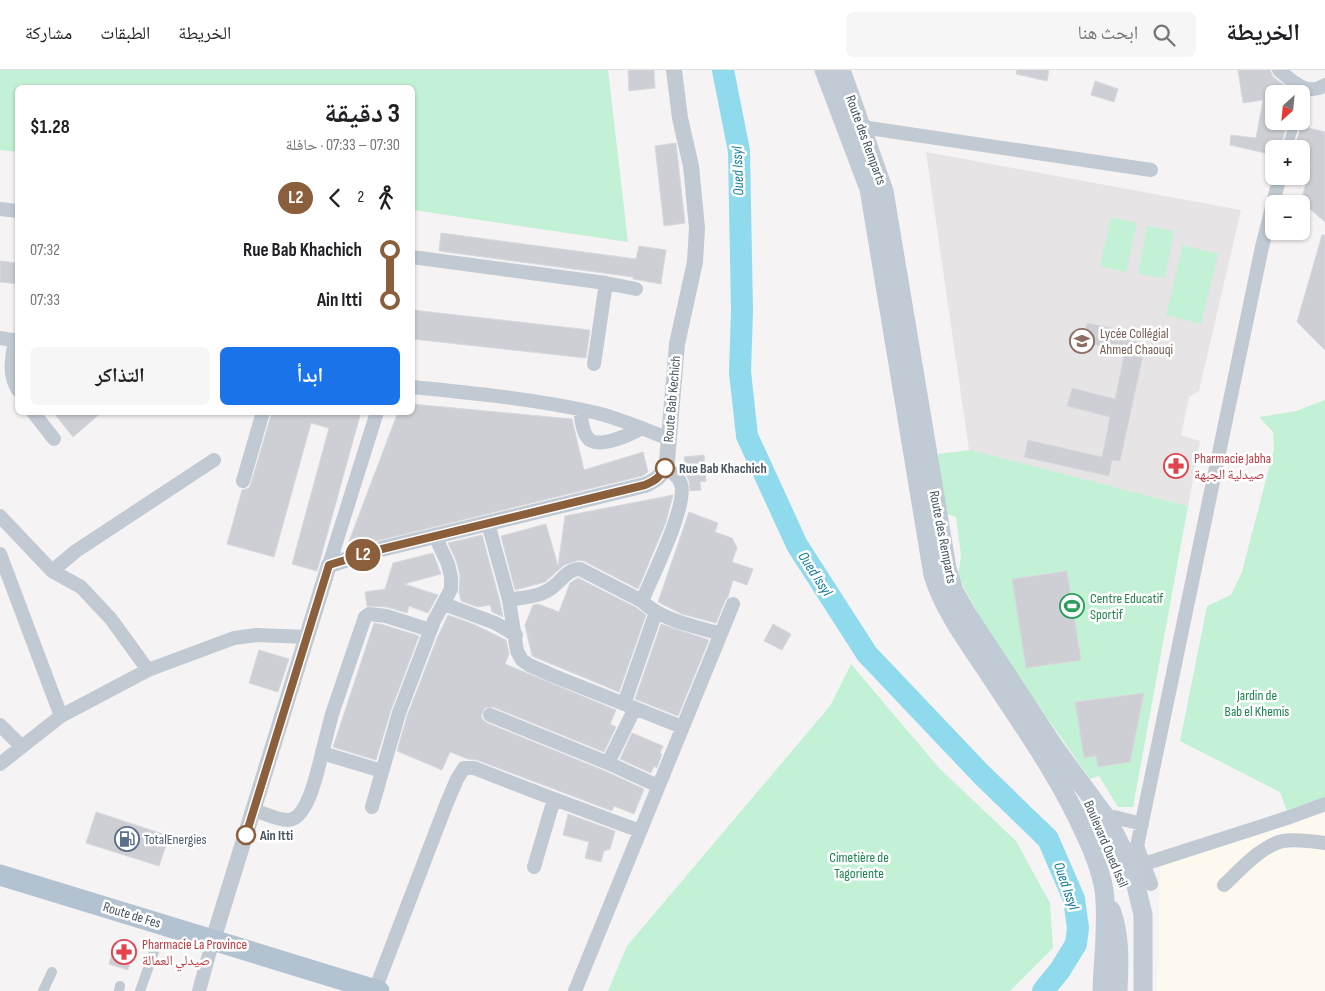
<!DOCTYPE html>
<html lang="ar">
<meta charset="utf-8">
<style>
:root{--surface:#fff;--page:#f6f6f6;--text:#202124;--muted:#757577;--line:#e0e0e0;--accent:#1a73e8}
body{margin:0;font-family:"Sofia Sans Condensed","Noto Naskh Arabic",sans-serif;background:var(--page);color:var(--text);direction:rtl;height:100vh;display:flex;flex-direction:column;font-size:19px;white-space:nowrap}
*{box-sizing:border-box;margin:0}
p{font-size:16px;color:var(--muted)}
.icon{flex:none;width:28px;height:28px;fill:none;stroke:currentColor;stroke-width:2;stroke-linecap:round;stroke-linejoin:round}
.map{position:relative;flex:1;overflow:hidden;direction:ltr}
.drawer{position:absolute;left:15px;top:15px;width:400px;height:330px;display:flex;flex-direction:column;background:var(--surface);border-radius:8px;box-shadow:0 1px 4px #0004;direction:rtl}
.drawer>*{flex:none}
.badge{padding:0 10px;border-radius:16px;font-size:18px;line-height:32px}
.needle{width:32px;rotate:207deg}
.fabs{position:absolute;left:1265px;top:15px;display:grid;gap:10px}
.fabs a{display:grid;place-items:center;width:45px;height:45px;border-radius:8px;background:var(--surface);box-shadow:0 1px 4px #0004;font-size:25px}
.map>.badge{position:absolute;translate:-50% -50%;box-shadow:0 0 0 2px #fff}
.legs{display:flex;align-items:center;gap:8px;height:55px;padding:0 15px;font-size:16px}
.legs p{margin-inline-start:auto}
.headline{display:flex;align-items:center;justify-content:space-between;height:85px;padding:0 15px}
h1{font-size:28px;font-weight:700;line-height:38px}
.cta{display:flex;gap:10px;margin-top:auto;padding:10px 15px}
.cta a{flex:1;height:58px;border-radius:8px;background:var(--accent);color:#fff;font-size:20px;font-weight:700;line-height:58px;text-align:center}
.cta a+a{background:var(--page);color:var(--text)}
ul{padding:0 15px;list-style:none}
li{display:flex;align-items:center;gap:18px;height:50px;font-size:19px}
li i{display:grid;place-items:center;width:8px;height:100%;margin:0 6px;background:currentColor}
li i::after{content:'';width:12px;height:12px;margin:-6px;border:4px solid;border-radius:50%;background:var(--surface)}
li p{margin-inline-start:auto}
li:first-child i{background:linear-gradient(#0000 50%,currentColor 0)}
li:last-child i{background:linear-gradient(currentColor 50%,#0000 0)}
header{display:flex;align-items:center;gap:30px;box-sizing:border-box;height:70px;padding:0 25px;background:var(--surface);border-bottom:1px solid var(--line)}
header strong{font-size:24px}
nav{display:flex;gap:28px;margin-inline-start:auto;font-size:18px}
.search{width:350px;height:45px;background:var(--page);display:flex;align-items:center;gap:12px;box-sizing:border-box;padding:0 18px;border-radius:8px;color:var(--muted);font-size:19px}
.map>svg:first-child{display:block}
</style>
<header>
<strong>الخريطة</strong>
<div class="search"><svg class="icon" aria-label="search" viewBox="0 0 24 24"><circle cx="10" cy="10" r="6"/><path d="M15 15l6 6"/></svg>ابحث هنا</div>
<nav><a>الخريطة</a><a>الطبقات</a><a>مشاركة</a></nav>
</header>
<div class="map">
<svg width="1325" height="921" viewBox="0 0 1325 921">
<rect width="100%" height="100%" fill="#f5f3f3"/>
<!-- commercial -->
<path fill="#fdf9ef" d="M1325,743V921H1157L1160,795Z"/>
<!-- education -->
<path fill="#e6e4e5" d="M926,82L1241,140L1199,321L1189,327L1181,365L1200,371L1188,436L969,380Z"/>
<!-- green -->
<path fill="#c3f1d5" d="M0,0H608L628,172L413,140L412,18H18L17,82L0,80Z
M1111,147L1137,153L1126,202L1100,196Z
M1147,156L1174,161L1165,208L1138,204Z
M1183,175L1218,184L1201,254L1166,245Z
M1325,330V727L1287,741L1280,722L1180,671L1207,536L1231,525L1242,502L1274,379L1273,362L1259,347L1296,341Z
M970,380L1188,436L1133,737H1118L1099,706L1090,709L990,566L958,506L961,485L956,447L944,443L938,384Z
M851,594L939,698L1016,771L1050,833L1053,878L1010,921H608L627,876L830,636Z"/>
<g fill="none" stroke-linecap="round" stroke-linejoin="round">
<!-- river -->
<path stroke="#90daee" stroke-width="22" d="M723,0L739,81L742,241L740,302L747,366L797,475L867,584L981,704L1048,769L1074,829L1078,858L1076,874L1060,900L1043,921"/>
</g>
<!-- building -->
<path fill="#cdcfd5" stroke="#d7d9de" d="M628,0H654L655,18L629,21Z
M1017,0H1049L1047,11L1016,4Z
M1238,0H1270L1273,7L1296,24H1274V51H1287V53L1280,79H1274V85L1230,75L1231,65L1256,68L1263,30L1243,33Z
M1095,11L1118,19L1114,32L1091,25Z
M1301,56L1325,62V152L1301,131L1311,94L1301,91V79H1294Z
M676,73L685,153L664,156L655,76Z
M441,163L636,189L639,176L666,180L661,214L633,209V207L439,181Z
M1322,165H1325V280L1297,252Z
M0,191L18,193V214L0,212Z
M412,240L590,260L586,288L412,269Z
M1087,253L1129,262L1127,270L1137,272L1135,283L1143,285L1120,391L1112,390L1109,406L1024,387L1028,370L1102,387L1110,347L1067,336L1072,318L1115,329L1125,281L1083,272Z
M412,334L572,349L584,400L643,382L648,402L642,406L356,476L348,474L398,342H412Z
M53,342H102L73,367Z
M272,342H361L317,501L292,494L329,358L311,353L274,487L227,474L242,420L249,418L251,413Z
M704,385L706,411L700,412L701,420L690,421L689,411L686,404L684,387Z
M673,425L666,452L638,519L584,491L579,490L564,495L545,512L515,520L501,466L546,454L558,496L565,446Z
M689,442L718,453L715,462L732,468L737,478L732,492L753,499L747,515L733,510L728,527L725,531L716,553L682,544L658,532Z
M482,465L500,532L503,547L492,542L490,535L478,537L461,531L459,522L460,505L456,490L448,473Z
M433,483L441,504L404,514L438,525L428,543L409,536L407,543L387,537L367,536L365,522L385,519L393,493Z
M1067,501L1081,590L1026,598L1012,509Z
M578,508L637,538L646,545L619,622L532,586L525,555L533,535L538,534L559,542L570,513Z
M448,545L473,554L506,570L509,584L505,594L616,640L610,654L616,657L604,682L493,637L485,638L481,646L483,650L487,653L605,701L644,719L634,744L614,736L612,741L477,690L468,689L450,682L442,700L397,681L407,646L438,566Z
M374,553L384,555L419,566L391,640L376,690L333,677Z
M661,554L709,570L678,646L635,629Z
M773,554L791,564L782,580L764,571Z
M259,580L289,589L278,622L249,613Z
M1144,623L1130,692L1098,697L1096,686L1084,688L1075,632Z
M632,663L663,676L660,683L662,684L657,698L654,696L651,703L620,689Z
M96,742L169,766L159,796L86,773Z
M568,744L615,761L610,779L604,781L601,792L585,788L589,772L563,765Z
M115,873L134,879L128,900L109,894Z"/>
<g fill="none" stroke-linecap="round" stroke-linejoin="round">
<!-- pedestrian -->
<path stroke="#c1cad2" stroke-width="10" d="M1301,30L1305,19
M1287,79L1295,51
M43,921L52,902
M119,921L120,916
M140,921L155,879"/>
<!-- minor -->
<path stroke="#c1cad2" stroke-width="14" d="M1279,0C1292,11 1307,27 1325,15
M862,57L1151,100
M0,139L18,141
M412,187L606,213L636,219
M0,268L18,271
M15,270C12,288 8,304 18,320
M594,294L606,213
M412,317C473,323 534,329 593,342C619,348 644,359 669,369
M580,340C581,348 582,360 587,367C596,381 631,364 642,358
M33,342L54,369
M243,411L263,342
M0,446L52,501L81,517L111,549L148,600
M488,453L509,530L517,581L522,590L529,595L554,606L682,657
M0,484L61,646
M329,495L377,342
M52,501L76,481L214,390
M509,530C524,527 542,527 554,516C562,510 568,499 580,499L642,531C662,551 695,556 721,564
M642,531C651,509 688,435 681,414C679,407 672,402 665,398
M444,534L495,553L516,565
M624,634L656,542
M635,638L608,693L658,716
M490,645L608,693
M0,655L22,677
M322,683L332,644L365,547L369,544L386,546L430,560
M0,694L61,646L148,600L234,568L257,565L307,567
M372,737L399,643L434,551L451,519V507L448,494L435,466
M253,740C264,743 277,750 288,750C308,750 318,699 322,683L382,701
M1108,750L1114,747L1142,754
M1144,794L1290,747L1325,734
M534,797L554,729
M1151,814L1137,776L1262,177L1280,106
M1224,815C1239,801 1262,775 1283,771C1296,769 1311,771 1325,773
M375,920L446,735L457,709L464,698H474L554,729L640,761
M199,921L213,870
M575,921L733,534"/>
<!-- tertiary -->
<path stroke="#c1cad2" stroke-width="16" d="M213,870L329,495L377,480L645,415C657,410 664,404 667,391L677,274L695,192L697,158L691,96L680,48L674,0"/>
<!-- secondary -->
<path stroke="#c1cbd6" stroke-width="19" d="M824,0L869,119L933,505C945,544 971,576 993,610C1025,659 1060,708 1084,762C1094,783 1104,807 1105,830C1107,860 1103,891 1102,921
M841,0L884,121L947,498L954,521L967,544L1055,678L1108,750L1124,782L1133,803L1143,845V921
M1111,840C1121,866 1119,894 1118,921"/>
<!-- primary -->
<path stroke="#b3c2d1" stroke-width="21" d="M0,805L379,921"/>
</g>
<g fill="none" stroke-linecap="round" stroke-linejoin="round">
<defs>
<path id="line-1" d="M246,765L329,495L378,480L645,415C655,411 660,407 665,398"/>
</defs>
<!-- line-1 casing -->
<use href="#line-1" stroke="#fff" stroke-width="11"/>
<!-- line-1 -->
<use href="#line-1" stroke="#8b5e3c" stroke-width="8"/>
</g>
<!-- icons -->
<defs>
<symbol id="school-ring" viewBox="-11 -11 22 22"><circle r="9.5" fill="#fff" stroke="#8d6e63" stroke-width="1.5"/><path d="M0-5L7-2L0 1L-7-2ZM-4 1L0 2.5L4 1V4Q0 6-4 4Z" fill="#8d6e63"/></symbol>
<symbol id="pharmacy-ring" viewBox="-11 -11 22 22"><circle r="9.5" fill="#fff" stroke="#e0444e" stroke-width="1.5"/><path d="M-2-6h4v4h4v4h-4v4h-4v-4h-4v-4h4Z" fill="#e0444e"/></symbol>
<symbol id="stadium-ring" viewBox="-11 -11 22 22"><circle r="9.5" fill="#fff" stroke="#2e9e5b" stroke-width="1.5"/><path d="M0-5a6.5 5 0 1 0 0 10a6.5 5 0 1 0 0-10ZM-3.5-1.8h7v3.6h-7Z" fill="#2e9e5b"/></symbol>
<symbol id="fuel-ring" viewBox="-11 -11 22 22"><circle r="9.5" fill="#fff" stroke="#5c6f8a" stroke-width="1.5"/><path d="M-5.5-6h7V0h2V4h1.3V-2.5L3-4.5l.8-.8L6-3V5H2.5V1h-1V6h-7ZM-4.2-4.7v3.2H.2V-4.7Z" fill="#5c6f8a"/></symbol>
</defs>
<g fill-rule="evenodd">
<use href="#school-ring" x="1068" y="257" width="28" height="28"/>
<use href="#pharmacy-ring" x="1162" y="382" width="28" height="28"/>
<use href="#stadium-ring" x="1058" y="522" width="28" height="28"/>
<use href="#fuel-ring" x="113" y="755" width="28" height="28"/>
<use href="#pharmacy-ring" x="110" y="868" width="28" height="28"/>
</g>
<!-- markers -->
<g fill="#fff" stroke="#8b5e3c" stroke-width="2.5">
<circle cx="665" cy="398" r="9"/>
<circle cx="246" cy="765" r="9"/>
</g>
<g text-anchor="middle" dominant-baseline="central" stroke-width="5" stroke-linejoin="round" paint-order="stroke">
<!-- street labels -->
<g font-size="14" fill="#4a5661" stroke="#fff">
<text transform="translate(866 70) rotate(70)">Route des Remparts</text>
<text transform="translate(672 329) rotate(-85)">Route Bab Kechich</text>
<text transform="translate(943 467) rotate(79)">Route des Remparts</text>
<text transform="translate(1106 774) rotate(67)">Boulevard Oued Issil</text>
<text transform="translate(132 845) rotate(17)">Route de Fes</text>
</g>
<!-- education labels -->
<g font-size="14" fill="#785e54" stroke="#fff" text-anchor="start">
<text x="1100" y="263">Lycée Collégial<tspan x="1100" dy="16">Ahmed Chaouqi</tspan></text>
</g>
<!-- health labels -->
<g font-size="14" fill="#be3a42" stroke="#fff" text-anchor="start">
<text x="1194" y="388">Pharmacie Jabha<tspan x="1194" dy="16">صيدلية الجبهة</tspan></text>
<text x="142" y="874">Pharmacie La Province<tspan x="142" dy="16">صيدلي العمالة</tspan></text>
</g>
<!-- stop labels -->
<g font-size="14" font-weight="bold" fill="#4a5661" stroke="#fff" text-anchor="start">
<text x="679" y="398">Rue Bab Khachich</text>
<text x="260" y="765">Ain Itti</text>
</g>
<!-- leisure labels -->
<g font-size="14" fill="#27864d" stroke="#fff" text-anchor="start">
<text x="1090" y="528">Centre Educatif<tspan x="1090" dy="16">Sportif</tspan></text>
</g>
<!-- park labels -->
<g font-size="14" fill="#17864f" stroke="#fff">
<text x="1257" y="625">Jardin de<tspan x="1257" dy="16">Bab el Khemis</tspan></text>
<text x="859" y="787">Cimetière de<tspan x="859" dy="16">Tagoriente</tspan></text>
</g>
<!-- service labels -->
<g font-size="14" fill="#4e5e75" stroke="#fff" text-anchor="start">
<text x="144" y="769">TotalEnergies</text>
</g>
<!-- water labels -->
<g font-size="15" font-style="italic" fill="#0c7c9b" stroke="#fff">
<text transform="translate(738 101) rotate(-92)">Oued Issyl</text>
<text transform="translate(815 504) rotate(57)">Oued Issyl</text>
<text transform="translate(1066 816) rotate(71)">Oued Issyl</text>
</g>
</g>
</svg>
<div class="fabs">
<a><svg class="needle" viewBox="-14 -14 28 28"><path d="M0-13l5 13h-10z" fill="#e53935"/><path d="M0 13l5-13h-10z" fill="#757577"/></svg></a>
<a>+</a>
<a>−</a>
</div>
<b class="badge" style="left:363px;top:485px;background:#8b5e3c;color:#fff">L2</b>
<section class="drawer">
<div class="headline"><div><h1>3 دقيقة</h1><p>07:30 – 07:33 · حافلة</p></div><b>$1.28</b></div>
<div class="legs"><svg class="icon" aria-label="walk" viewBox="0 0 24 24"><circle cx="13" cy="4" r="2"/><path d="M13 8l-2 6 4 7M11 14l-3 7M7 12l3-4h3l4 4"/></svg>2<svg class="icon" aria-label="back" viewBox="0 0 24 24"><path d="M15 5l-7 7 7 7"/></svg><b class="badge" style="background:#8b5e3c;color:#fff">L2</b></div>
<ul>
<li><i style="color:#8b5e3c"></i><b>Rue Bab Khachich</b><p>07:32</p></li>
<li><i style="color:#8b5e3c"></i><b>Ain Itti</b><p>07:33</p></li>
</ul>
<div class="cta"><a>ابدأ</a><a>التذاكر</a></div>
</section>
</div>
